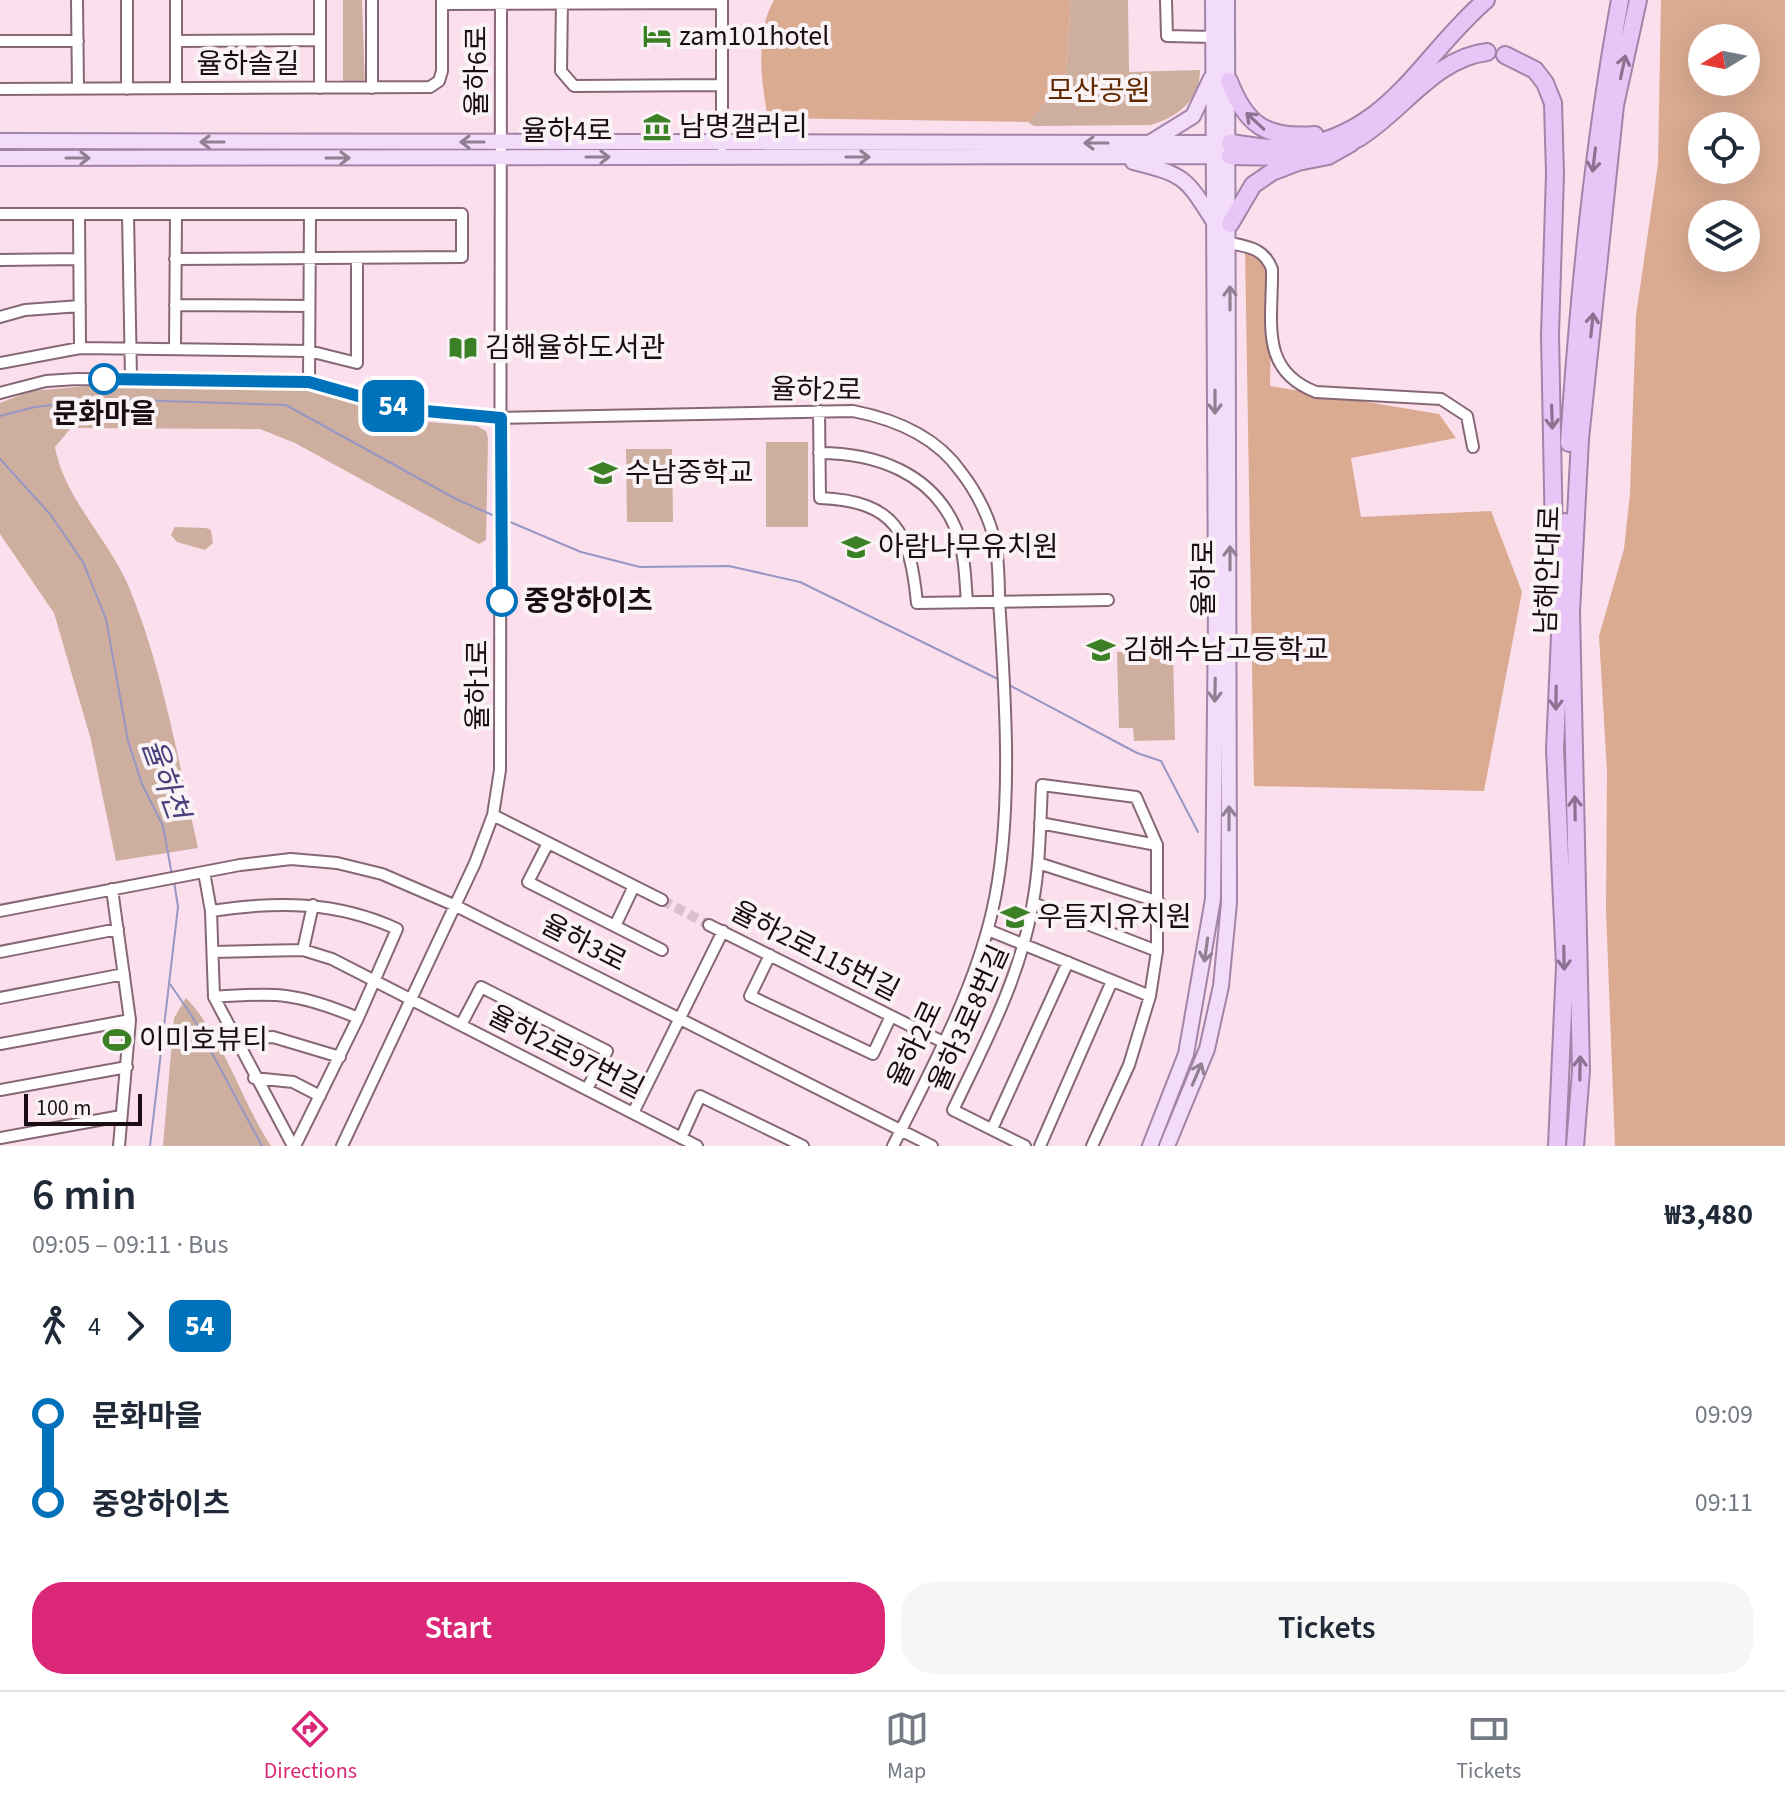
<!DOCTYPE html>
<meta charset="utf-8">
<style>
:root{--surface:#fff;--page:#f6f6f7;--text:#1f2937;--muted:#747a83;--line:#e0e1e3;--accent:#db2777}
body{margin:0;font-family:"Source Sans 3","Noto Sans KR",sans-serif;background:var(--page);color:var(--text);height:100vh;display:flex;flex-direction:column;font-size:30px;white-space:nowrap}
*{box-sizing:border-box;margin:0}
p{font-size:26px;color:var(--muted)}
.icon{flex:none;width:44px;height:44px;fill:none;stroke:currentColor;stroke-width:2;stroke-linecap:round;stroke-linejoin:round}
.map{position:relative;height:1146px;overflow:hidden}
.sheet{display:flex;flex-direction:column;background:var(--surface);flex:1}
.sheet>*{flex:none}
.badge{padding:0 16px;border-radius:12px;font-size:28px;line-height:52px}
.needle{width:52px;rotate:260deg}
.buttons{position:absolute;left:1688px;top:24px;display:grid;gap:16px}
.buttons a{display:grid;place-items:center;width:72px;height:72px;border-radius:50%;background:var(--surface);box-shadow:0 8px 32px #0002;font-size:40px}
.scale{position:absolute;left:24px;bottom:20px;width:118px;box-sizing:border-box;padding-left:8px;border:4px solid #1a0e14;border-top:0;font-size:22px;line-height:28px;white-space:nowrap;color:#1a0e14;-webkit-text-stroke:6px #faf3f6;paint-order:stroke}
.map>.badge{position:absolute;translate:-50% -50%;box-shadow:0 0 0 4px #fff}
.legs{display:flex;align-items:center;gap:12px;height:88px;padding:0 32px;font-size:26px}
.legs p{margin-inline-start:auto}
.headline{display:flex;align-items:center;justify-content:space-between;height:136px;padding:0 32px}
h1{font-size:44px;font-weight:600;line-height:60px}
.action{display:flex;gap:16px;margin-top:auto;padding:16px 32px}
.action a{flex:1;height:92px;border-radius:32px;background:var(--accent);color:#fff;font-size:32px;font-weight:600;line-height:92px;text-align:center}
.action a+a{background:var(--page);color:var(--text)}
ul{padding:0 32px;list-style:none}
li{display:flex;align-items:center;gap:28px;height:88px;font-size:30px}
li i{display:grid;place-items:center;width:12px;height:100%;margin:0 10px;background:currentColor}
li i::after{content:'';width:20px;height:20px;margin:-10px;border:6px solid;border-radius:50%;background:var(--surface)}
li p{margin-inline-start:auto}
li:first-child i{background:linear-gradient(#0000 50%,currentColor 0)}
li:last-child i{background:linear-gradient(currentColor 50%,#0000 0)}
.tab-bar{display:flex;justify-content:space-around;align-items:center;height:112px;border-top:2px solid var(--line);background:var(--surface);font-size:22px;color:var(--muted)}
.tab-bar a{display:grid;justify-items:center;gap:4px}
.tab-bar .active{color:var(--accent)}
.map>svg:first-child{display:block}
</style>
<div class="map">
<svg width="1785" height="1146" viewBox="0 0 1785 1146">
<rect width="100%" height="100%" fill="#fcdfed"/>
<!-- green -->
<path fill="#cdae9f" d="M343,0H362L365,88H343Z
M1071,0H1128L1129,72L1200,70C1200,101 1176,118 1150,125L1034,126L1028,122L1065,80Z
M89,386L315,390L405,420L477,426L486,431L488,438L486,540L479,544L295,443L260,429L71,428L55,447C64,498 108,538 129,587C163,670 178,760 198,848L116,861L91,740L54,613L0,534V403L31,391Z
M766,442H808V527H766Z
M626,449H672L673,522H627Z
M175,527L206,528L211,530L213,543L205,550L177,542L171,535Z
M1173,651L1175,740L1134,741L1133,728H1119L1117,652Z
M186,998C223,1036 241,1101 271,1146H163L174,1018Z"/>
<!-- forest -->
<path fill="#daaa91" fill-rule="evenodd" d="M774,0H1071L1065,80L1028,122L768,118C761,82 755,33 774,0Z
M1661,0H1785V1146H1615L1606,910L1607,771L1599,636L1624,549L1630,493L1636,315L1658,164ZM1746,38V82H1702V38ZM1746,126V170H1702V126ZM1746,214V258H1702V214Z
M1245,246L1272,269L1270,386L1439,414L1456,438L1351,458L1361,517L1491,511L1522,592L1484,791L1254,786Z"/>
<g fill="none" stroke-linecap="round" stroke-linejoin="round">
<!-- stream -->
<path stroke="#9896c3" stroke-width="2" d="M0,416L35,407L103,399L286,405L456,499L497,517
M0,459L50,514L83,562L106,619L128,741L142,784L163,826L172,875
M503,519L581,552L640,567L729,566L800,582L1000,680
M1009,685L1137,753L1161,761L1198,832
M170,984L192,1016L262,1146
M150,1146L178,907L174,881"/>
<!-- minor-tunnel -->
<path stroke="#dac0cc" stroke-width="10" stroke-dasharray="10 5" stroke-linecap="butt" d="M662,900L709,925"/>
<defs>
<path id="minor" d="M77,0L78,89
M127,0V89
M320,0V88
M562,0L561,71L574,86L722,85
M722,0V146
M1166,0L1167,36L1213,37
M442,4L722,3
M0,41H78
M176,41L320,40
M176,88V0
M372,88V0
M0,89L430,87L439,81L442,71V0
M0,214H462V257L175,259
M128,214L131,378
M79,215L80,348
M1230,243C1250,247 1264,249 1272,269C1273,320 1258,370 1316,392L1441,399L1467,416L1473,447
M0,260L79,259
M175,305L309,306
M0,317L25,310L80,306
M175,349L176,214
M0,363L80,348L309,351L357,363V258
M309,382L310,214
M0,393L46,381L77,379L309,382L404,409L501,418L853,411C894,419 936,436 961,472C976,491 990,518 995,543C1000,566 998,591 1000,615C1006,707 1013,822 992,912C973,994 930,1071 893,1146
M819,411L820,498C896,501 910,533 917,603L1108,600
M819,453C875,453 932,472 956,529C965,552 965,578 967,602
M493,815L662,900
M1040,823L1157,845
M548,843L528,882L662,950
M1038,863L1159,902
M204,872L211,911L214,997L293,1146
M112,889L130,1020L119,1146
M1033,903L1157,951
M0,911L240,865L291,859L337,863L382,874L456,906L932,1146
M211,911C277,901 336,901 397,929L358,1018L295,1146
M709,925L943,1042
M615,926L634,886
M988,930L1150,996
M303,950L313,905
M0,952L118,929
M213,952L303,950L332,959L697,1146
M770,955L750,996L873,1054L891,1016
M214,997C277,992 299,993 358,1018
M0,998L124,974
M461,1025L481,987L607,1051L587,1089
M236,1039L273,1037L340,1057
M0,1044L130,1020
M254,1078L293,1082L320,1096
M0,1090L127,1067
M633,1113L723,931
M992,1129L1068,962
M0,1138L121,1116
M681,1138L700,1096L803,1146
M342,1146L475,863L493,815L500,770L501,0
M1025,1146L953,1110C985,1043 1021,976 1033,902C1040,864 1040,824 1042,785L1136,797L1157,845V951L1150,996L1129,1065L1092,1146
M1040,1146L1112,981"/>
<path id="major" d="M0,141L1230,143
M1151,142L1193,116L1211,78
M0,158L1230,156
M1133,162C1186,175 1186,178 1214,222
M1150,1146L1186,1054L1213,899L1216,612L1213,0
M1167,1146L1207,1049L1221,986L1229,903L1227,0"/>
<path id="highway" d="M1505,55L1535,70L1545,83L1553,103L1555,174L1550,335L1554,538
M1229,81C1246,125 1266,139 1315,135
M1357,139C1401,113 1434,58 1487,52
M1230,143C1249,145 1272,150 1291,148C1390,136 1419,58 1486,0
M1230,156L1288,157
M1230,224L1253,185L1272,172L1298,162L1328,156L1351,143
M1569,443C1579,294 1593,147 1620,0
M1557,1146L1565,965L1555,749L1565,522
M1575,1146L1581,1071L1571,612L1580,439L1615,105L1638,0"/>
</defs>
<!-- minor casing -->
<use href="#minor" stroke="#866776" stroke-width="14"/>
<!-- major casing -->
<use href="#major" stroke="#a184a7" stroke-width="18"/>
<!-- highway casing -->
<use href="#highway" stroke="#a184a7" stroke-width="20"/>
<!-- minor -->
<use href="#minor" stroke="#fff" stroke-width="10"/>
<!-- major -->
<use href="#major" stroke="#f2dcfa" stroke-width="14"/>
<!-- highway -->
<use href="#highway" stroke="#e9c4f6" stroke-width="16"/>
</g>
<!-- one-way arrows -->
<defs><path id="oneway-shaft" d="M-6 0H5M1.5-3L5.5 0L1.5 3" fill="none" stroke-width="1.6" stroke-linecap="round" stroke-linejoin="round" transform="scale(2)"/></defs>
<g stroke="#8c7290">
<use href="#oneway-shaft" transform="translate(1623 67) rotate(-78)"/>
<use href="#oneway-shaft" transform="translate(1255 121) rotate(-137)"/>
<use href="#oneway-shaft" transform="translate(1594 160) rotate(97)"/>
<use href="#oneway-shaft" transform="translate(1592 325) rotate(-84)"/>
<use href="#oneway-shaft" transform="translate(1552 417) rotate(88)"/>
<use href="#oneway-shaft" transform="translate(1556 698) rotate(91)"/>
<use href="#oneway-shaft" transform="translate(1575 808) rotate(-91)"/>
<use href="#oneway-shaft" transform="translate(1564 958) rotate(89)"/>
<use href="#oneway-shaft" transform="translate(1580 1068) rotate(-89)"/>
</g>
<g stroke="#917f92">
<use href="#oneway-shaft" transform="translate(212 142) rotate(-180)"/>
<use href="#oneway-shaft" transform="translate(472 142) rotate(-180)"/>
<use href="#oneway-shaft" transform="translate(1096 143) rotate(-180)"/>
<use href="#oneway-shaft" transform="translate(598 157)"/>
<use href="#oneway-shaft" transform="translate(858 157)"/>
<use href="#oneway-shaft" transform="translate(78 158)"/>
<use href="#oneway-shaft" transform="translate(338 158)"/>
<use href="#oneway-shaft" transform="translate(1230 298) rotate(-90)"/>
<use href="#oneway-shaft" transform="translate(1215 402) rotate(90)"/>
<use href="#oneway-shaft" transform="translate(1230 558) rotate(-90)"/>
<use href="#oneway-shaft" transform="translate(1215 690) rotate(91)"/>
<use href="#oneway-shaft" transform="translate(1229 818) rotate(-90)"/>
<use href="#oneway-shaft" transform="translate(1206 950) rotate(98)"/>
<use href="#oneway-shaft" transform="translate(1197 1074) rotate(-67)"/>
</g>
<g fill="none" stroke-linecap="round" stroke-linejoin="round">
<defs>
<path id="line-1" d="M104,379L309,382L404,409L501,418L502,601"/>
</defs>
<!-- line-1 casing -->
<use href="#line-1" stroke="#fff" stroke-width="18"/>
<!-- line-1 -->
<use href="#line-1" stroke="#0072bc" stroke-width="12"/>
</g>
<!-- icons -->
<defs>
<symbol id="hotel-bare" viewBox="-9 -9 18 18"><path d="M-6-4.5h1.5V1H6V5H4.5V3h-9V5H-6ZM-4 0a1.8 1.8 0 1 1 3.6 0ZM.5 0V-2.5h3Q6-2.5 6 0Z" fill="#3b8025" stroke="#faf3f6" stroke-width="2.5" paint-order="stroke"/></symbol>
<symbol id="museum-bare" viewBox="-9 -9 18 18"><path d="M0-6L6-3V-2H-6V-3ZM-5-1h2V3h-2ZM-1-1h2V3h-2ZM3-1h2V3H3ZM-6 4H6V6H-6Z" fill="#3b8025" stroke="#faf3f6" stroke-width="2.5" paint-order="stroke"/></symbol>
<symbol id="library-bare" viewBox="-9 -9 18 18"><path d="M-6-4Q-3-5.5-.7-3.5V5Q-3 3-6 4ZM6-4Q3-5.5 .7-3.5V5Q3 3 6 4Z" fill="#3b8025" stroke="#faf3f6" stroke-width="2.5" paint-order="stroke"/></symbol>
<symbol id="school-bare" viewBox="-9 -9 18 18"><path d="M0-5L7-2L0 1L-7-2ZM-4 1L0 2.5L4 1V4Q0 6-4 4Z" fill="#3b8025" stroke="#faf3f6" stroke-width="2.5" paint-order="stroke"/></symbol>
<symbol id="stadium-bare" viewBox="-9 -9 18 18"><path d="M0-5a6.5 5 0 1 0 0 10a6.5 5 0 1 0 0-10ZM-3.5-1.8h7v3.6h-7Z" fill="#3b8025" stroke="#faf3f6" stroke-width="2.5" paint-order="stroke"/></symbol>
</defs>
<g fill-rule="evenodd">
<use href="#hotel-bare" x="637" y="16" width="40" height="40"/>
<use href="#museum-bare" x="637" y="107" width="40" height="40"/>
<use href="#library-bare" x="443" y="328" width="40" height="40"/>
<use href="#school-bare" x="583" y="453" width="40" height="40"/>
<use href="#school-bare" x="836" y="527" width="40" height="40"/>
<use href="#school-bare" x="1081" y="630" width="40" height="40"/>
<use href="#school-bare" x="995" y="897" width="40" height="40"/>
<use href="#stadium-bare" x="97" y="1020" width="40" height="40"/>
</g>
<!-- markers -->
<g fill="#fff" stroke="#0072bc" stroke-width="4">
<circle cx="104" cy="379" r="14"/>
<circle cx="502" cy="601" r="14"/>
</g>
<g text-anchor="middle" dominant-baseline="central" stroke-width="8" stroke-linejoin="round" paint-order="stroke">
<!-- poi labels -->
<g font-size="28" fill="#1a0e14" stroke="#faf3f6" text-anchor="start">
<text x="679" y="36">zam101hotel</text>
<text x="679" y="127">남명갤러리</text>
<text x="485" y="348">김해율하도서관</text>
<text x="625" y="473">수남중학교</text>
<text x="878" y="547">아람나무유치원</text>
<text x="1123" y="650">김해수남고등학교</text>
<text x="1037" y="917">우듬지유치원</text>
<text x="139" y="1040">이미호뷰티</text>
</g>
<!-- street labels -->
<g font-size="28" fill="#1a0e14" stroke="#faf3f6">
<text x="248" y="64">율하솔길</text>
<text transform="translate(477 71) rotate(-90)">율하6로</text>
<text x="567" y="131">율하4로</text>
<text transform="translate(816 390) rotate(1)">율하2로</text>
<text transform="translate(1548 570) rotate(-88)">남해안대로</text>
<text transform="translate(1204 578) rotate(-90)">율하로</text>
<text transform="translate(478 685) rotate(-90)">율하1로</text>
<text transform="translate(584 943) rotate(27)">율하3로</text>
<text transform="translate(815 951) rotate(27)">율하2로115번길</text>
<text transform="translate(969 1018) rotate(-66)">율하3로8번길</text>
<text transform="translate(915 1044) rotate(-65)">율하2로</text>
<text transform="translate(566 1052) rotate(27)">율하2로97번길</text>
</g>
<!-- park labels -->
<g font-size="28" fill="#622901" stroke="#faf3f6">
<text x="1099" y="91">모산공원</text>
</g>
<!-- stop labels -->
<g font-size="28" font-weight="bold" fill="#1a0e14" stroke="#faf3f6">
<text x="104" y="414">문화마을</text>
<text x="524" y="601" text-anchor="start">중앙하이츠</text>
</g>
<!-- water labels -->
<g font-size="30" font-style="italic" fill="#49417c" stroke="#faf3f6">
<text transform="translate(165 779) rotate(70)">율하천</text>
</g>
</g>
</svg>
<div class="buttons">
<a><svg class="needle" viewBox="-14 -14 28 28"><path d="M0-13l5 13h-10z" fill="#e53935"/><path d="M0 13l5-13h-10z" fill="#747a83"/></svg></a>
<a><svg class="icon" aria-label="locate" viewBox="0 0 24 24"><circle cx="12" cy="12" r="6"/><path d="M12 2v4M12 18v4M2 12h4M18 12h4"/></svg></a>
<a><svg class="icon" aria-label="layers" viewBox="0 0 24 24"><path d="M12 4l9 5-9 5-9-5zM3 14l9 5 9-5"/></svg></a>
</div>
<div class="scale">100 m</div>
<b class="badge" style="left:393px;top:406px;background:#0072bc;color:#fff">54</b>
</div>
<section class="sheet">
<div class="headline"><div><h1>6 min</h1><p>09:05 – 09:11 · Bus</p></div><b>₩3,480</b></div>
<div class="legs"><svg class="icon" aria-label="walk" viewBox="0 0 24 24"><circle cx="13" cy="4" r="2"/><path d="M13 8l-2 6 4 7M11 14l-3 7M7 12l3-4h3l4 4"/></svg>4<svg class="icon" aria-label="forward" viewBox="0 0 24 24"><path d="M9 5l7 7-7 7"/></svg><b class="badge" style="background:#0072bc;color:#fff">54</b></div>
<ul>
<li><i style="color:#0072bc"></i><b>문화마을</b><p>09:09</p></li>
<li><i style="color:#0072bc"></i><b>중앙하이츠</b><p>09:11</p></li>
</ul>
<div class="action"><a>Start</a><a>Tickets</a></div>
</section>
<nav class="tab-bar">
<a class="active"><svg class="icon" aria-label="directions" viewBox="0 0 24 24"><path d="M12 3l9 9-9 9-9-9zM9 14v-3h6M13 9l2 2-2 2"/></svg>Directions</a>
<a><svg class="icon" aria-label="map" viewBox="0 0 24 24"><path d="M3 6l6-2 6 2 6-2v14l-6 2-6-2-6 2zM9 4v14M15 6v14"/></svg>Map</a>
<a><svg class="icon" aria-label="tickets" viewBox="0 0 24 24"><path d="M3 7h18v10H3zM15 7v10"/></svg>Tickets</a>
</nav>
